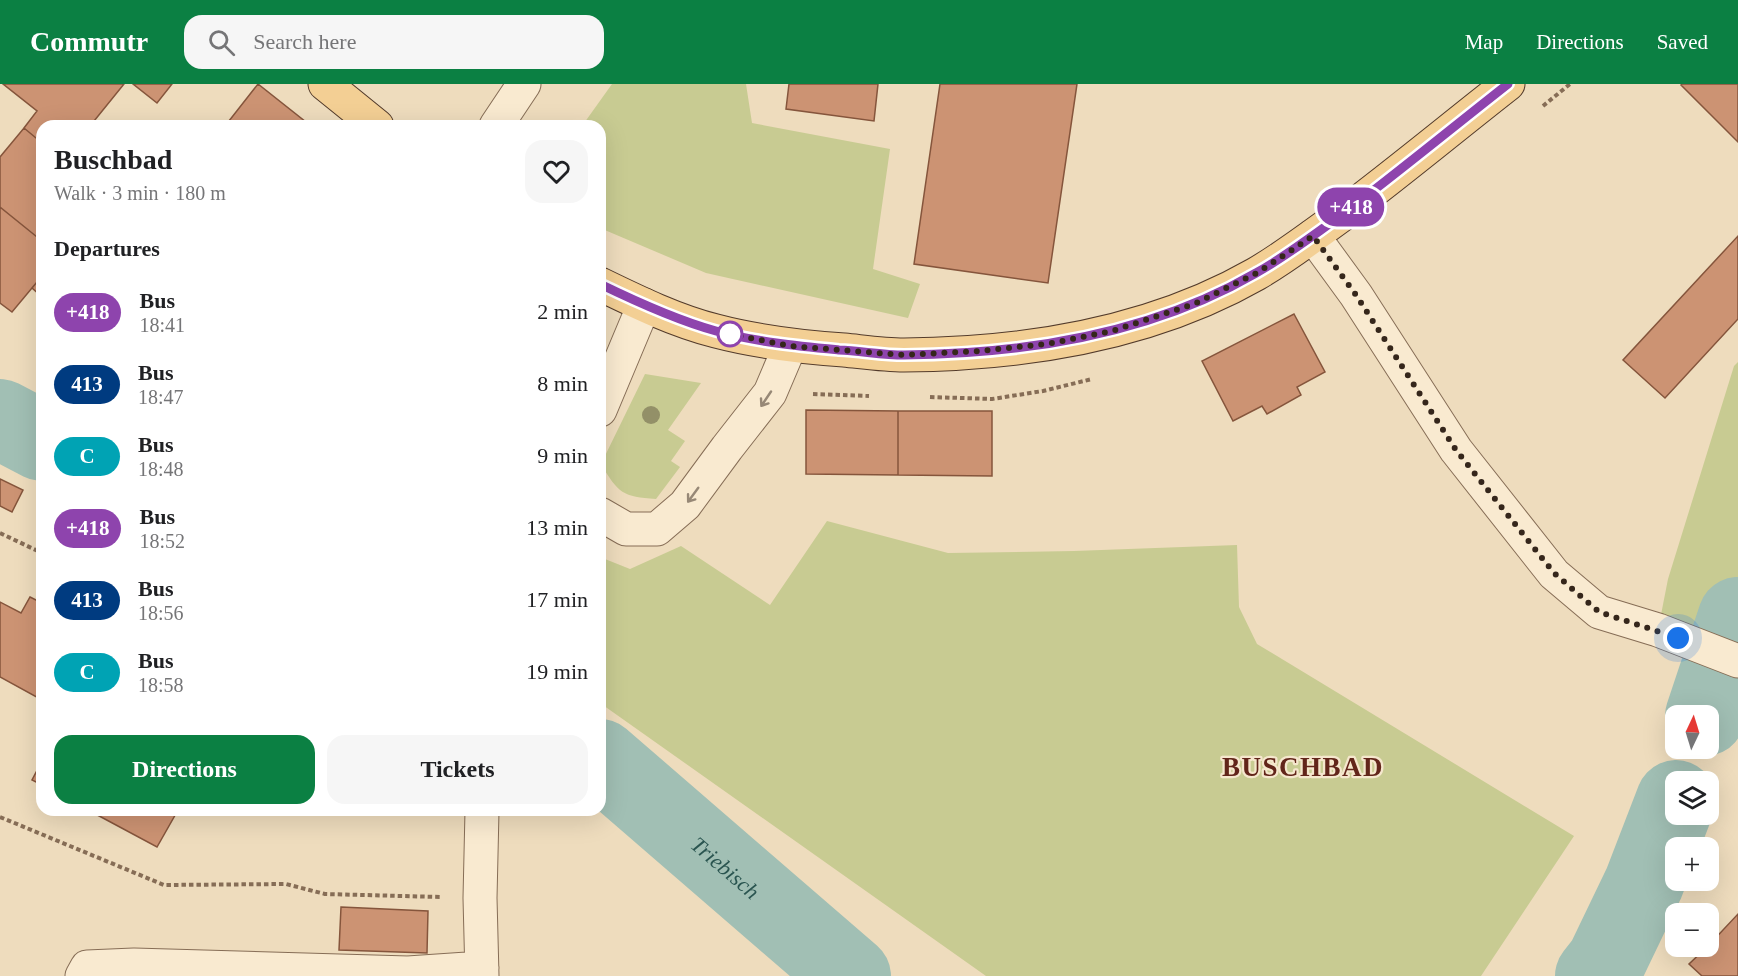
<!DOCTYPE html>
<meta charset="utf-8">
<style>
:root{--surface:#fff;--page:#f6f6f6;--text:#202124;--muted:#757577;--accent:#0b8043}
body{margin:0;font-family:"Times New Roman",serif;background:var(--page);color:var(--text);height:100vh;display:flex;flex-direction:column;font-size:22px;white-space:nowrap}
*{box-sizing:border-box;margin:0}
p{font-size:20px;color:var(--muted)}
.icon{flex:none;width:33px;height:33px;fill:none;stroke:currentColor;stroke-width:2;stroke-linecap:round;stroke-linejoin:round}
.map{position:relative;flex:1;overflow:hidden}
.panel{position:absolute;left:36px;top:36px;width:570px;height:696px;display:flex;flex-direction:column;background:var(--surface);border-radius:18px;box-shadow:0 6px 24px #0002}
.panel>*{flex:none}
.badge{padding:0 12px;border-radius:20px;font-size:21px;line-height:39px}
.needle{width:39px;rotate:4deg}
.controls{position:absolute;left:1665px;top:621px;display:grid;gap:12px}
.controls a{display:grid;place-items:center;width:54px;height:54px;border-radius:12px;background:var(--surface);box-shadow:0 6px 24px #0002;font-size:30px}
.you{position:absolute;width:30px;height:30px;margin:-15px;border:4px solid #fff;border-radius:50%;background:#1a73e8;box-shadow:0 0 0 9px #1a73e833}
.map>.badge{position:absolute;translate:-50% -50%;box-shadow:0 0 0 3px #fff}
h2{padding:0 18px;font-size:22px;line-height:54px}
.round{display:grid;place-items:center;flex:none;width:63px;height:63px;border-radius:18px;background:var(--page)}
.overview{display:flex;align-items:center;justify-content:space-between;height:102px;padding:0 18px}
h1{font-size:28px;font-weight:700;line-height:45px}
.button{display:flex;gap:12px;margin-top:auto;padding:12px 18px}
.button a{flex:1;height:69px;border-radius:18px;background:var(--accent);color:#fff;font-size:24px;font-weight:700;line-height:69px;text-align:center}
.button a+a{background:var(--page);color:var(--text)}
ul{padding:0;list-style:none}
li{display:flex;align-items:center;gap:18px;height:72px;padding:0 18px}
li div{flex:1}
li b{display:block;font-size:22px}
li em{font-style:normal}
li .badge{min-width:66px;font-weight:700;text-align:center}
header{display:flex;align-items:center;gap:36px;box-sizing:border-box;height:84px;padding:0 30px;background:var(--accent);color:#fff}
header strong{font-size:28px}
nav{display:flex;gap:33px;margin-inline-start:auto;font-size:21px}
.search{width:420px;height:54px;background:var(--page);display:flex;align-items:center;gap:15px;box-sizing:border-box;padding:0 21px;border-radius:18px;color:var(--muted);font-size:22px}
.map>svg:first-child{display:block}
</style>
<header>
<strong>Commutr</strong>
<div class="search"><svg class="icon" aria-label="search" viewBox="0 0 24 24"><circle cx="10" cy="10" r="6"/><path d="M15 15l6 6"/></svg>Search here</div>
<nav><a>Map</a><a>Directions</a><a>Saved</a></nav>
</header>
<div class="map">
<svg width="1738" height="892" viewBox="0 0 1738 892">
<rect width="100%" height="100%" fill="#eedcbd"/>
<!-- green -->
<path fill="#c8cb92" d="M612,0H746L752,39L890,65L873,185L920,200L908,234L706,189L600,144V42H582Z
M1738,278V577L1658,546L1668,495L1734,282Z
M645,290L701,299L668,346L685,357L671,377L680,383L656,415C623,413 618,409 601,380Z
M827,437L948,469L1074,467L1237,461L1239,523L1257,560L1574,752L1481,892H986L600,619V473L630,485L681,462L770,521Z"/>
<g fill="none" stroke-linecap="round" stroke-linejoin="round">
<!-- river -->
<g stroke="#a1bfb4" stroke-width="80">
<path d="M0,335L42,357"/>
<path d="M1705,632L1738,533"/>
<path id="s1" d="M600,675L851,892"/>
<path d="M1595,892L1606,878L1644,799L1676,716"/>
</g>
</g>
<!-- building -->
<path fill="#cc9373" stroke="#85553c" stroke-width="1.5" d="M3,0H124L90,42H42V59L24,44L37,27Z
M133,0H172L157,19Z
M258,0L311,42H225Z
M789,0H878L874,37L786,25Z
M940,0H1077L1048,199L914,180Z
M1682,0H1738V58L1681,1Z
M24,44L42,59V157L0,123V73Z
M0,123L42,157V192L12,228L0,219Z
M1738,152V235L1665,314L1623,276Z
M42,192V213L32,204Z
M1294,230L1325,288L1297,303L1301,311L1267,330L1262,322L1233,337L1202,277Z
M806,326L898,327V391L806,390Z
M898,327H992V392L898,391Z
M0,395L23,406L12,428L0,422Z
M30,513L42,519V616L0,593V518L21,529Z
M42,677V701L32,696Z
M88,726H178L157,763Z
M341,823L428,827L427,869L339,866Z
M1738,830V892H1702L1689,880L1708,862Z"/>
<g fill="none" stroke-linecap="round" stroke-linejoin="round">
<defs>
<path id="minor" d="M496,42L524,0
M1313,152L1356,211L1456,366L1554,490L1599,528L1658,546L1738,577
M600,326L644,221
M600,430L626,445H657L685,421L727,364L770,309L790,262
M482,727L480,814L482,892
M82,892L87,883L134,881L408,889L482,884"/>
<path id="major" d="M325,0L377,42
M600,200C637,218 676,237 716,247C758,258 801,263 844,266C864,268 884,271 904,271C1024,270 1151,250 1256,190C1287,172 1315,150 1343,130C1399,88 1453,43 1508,0"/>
</defs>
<!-- minor casing -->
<use href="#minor" stroke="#866d56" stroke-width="35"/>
<!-- major casing -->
<use href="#major" stroke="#533b2b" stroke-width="35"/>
<!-- path -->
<path stroke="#866d56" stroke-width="4" stroke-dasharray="4.5 3" stroke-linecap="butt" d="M1543,22L1570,0
M813,310L869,312
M930,313L992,315L1043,307L1092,295
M0,449L42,469
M0,733L164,801L286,800L325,810L440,813"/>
<!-- minor -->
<use href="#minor" stroke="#f9ead0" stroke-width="33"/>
<!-- major -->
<use href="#major" stroke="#f3cf94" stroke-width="33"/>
</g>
<!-- trees -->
<circle fill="#939068" cx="651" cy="331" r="9"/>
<!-- one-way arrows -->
<defs><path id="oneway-shaft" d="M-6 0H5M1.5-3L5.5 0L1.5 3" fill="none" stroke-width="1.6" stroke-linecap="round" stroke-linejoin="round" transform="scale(1.5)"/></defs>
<g stroke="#978876">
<use href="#oneway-shaft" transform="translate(766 315) rotate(124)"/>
<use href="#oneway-shaft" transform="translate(693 411) rotate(126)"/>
</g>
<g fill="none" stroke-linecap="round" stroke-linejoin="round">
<defs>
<path id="line" d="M600,200C637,218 676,236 716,247C756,258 798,262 839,266C861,267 883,271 904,271C1024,270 1151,250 1256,189C1285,173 1312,152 1339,133C1396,90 1452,44 1508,0"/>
</defs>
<!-- line casing -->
<use href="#line" stroke="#fff" stroke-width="14"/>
<!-- line -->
<use href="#line" stroke="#8e44ad" stroke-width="9"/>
<!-- walk -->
<path stroke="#35261b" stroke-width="6" stroke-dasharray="0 10.8" d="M730,250L790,262L903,271L980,267L1047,260L1112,247L1194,220L1257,189L1313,152L1356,211L1456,366L1554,489L1599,528L1678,554"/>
</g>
<!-- markers -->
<circle fill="#fff" stroke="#8e44ad" stroke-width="3" cx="730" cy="250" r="12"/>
<g text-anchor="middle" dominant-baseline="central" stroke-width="4.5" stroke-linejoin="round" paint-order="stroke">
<!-- water labels -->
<g font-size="22" font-style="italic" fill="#2a5550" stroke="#f5e7cd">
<text stroke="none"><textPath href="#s1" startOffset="166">Triebisch</textPath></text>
</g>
<!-- district labels -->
<g font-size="27" font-weight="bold" letter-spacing="1.5" fill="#62251a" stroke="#f5e7cd">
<text x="1303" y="683">BUSCHBAD</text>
</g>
</g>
</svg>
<div class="controls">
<a><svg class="needle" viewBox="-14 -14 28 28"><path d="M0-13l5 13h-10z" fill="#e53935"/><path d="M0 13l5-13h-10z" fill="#757577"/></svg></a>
<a><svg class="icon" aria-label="layers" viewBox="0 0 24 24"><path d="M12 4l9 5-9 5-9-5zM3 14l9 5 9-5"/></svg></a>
<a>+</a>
<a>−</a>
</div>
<div class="you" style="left:1678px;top:554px"></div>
<b class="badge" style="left:1351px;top:123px;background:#8e44ad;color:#fff">+418</b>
<section class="panel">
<div class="overview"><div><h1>Buschbad</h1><p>Walk · 3 min · 180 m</p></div><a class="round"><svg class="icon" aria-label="heart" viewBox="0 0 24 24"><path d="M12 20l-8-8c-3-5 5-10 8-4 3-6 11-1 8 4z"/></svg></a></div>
<h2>Departures</h2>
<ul>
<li><span class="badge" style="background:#8e44ad;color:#fff">+418</span><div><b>Bus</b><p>18:41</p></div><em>2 min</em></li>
<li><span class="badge" style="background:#003b80;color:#fff">413</span><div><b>Bus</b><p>18:47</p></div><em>8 min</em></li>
<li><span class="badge" style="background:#00a3b4;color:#fff">C</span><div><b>Bus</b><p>18:48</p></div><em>9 min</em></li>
<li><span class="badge" style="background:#8e44ad;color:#fff">+418</span><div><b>Bus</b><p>18:52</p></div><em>13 min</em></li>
<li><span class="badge" style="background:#003b80;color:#fff">413</span><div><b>Bus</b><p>18:56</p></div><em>17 min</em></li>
<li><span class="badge" style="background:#00a3b4;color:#fff">C</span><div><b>Bus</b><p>18:58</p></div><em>19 min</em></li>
</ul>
<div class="button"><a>Directions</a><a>Tickets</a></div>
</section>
</div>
